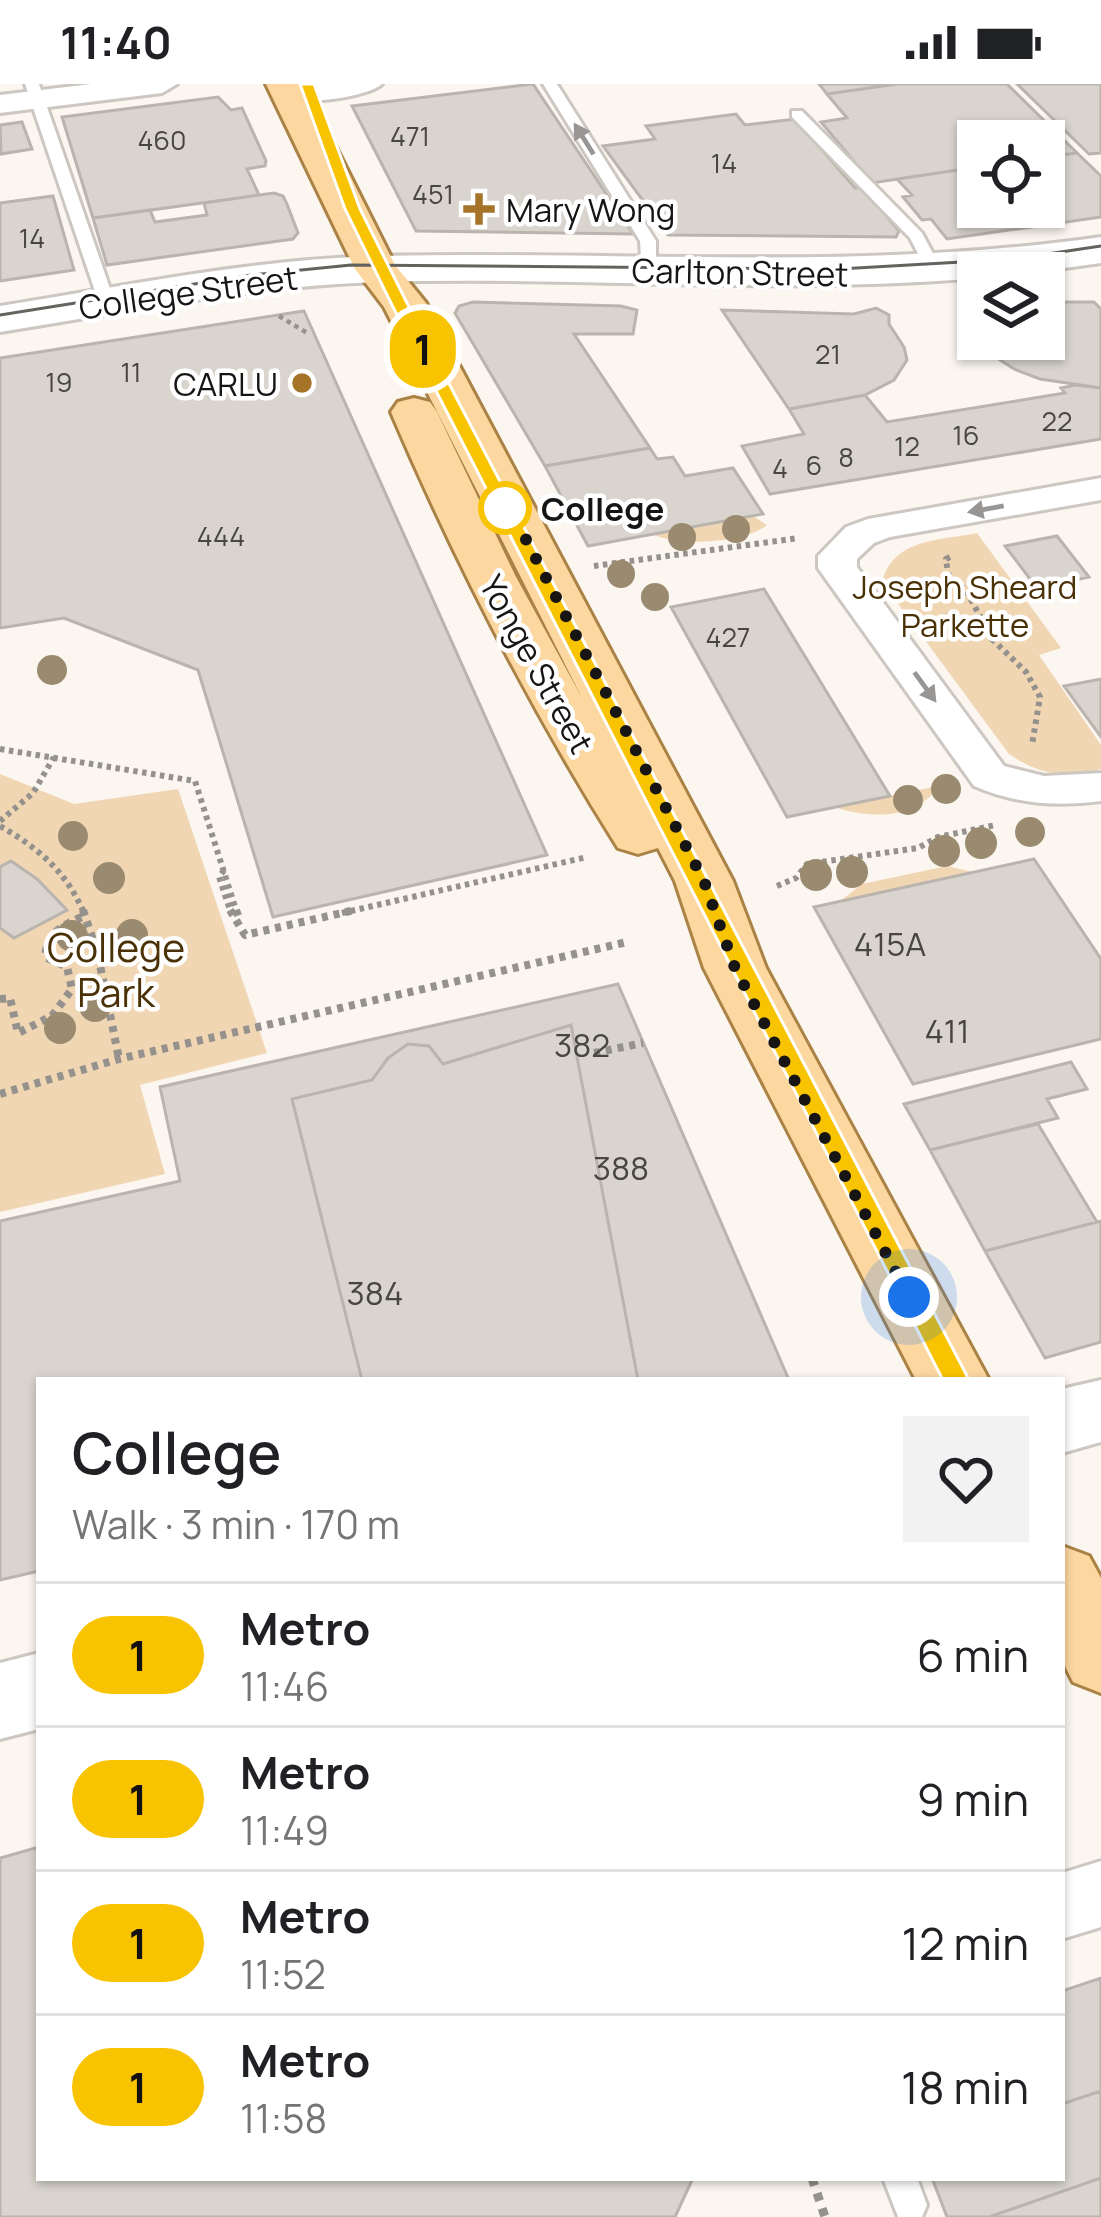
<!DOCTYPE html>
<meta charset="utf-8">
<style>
:root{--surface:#fff;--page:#f2f2f2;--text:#202124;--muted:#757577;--line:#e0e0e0}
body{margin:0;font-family:Manrope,sans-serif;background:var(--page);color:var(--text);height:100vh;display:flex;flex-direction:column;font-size:45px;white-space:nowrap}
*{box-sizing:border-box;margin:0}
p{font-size:39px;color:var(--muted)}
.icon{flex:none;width:66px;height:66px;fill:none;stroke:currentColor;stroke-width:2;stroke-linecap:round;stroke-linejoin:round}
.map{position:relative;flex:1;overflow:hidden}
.drawer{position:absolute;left:36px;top:1293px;width:1029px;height:804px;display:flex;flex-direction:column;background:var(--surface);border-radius:0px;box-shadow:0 3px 9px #0004}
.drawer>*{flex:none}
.badge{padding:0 24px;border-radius:39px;font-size:42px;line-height:78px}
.controls{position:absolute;left:957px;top:36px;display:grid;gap:24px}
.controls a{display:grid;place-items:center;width:108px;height:108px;border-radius:0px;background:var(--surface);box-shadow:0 3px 9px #0004;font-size:60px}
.you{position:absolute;width:60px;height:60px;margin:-30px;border:9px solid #fff;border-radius:50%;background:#1a73e8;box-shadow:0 0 0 18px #1a73e833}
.map>.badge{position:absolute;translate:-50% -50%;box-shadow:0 0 0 6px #fff}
.round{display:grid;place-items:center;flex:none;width:126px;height:126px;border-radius:0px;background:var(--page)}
.head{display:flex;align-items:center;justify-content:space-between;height:204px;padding:0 36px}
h1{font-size:57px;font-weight:600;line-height:90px}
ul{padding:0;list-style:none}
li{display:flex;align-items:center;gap:36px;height:144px;padding:0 36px;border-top:3px solid var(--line)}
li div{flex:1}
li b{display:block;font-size:45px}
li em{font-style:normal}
li .badge{min-width:132px;font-weight:700;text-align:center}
.status{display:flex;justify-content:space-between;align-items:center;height:84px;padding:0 60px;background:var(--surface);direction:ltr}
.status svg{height:33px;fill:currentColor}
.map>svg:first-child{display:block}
</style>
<div class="status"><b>11:40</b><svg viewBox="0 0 49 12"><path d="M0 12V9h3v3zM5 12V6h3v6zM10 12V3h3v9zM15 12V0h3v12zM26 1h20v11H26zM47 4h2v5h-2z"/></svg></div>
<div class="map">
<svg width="1101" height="2133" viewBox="0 0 1101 2133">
<rect width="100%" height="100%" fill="#fbf6ef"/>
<!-- green -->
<path fill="#f1d6b4" d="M753,432L767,441C745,459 678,463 652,450Z
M977,449L1061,564L1039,571L1101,661V685C1064,695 1041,691 1009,670L882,498C894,454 938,457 977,449Z
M0,690L74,720L178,705L267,969L140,1001L165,1090L0,1128Z
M938,702C918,736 869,735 835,723Z
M947,782L973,788L839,818L862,800Z"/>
<!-- building -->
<path fill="#d9d5ce" stroke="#b9b4ae" stroke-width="3" d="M533,0L633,150L416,147L352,22Z
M819,0H897L827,10Z
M897,0H1007L1077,69L1044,73V57H978V83L872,99L821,38L847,34L827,10Z
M1017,0H1101V69L1089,70Z
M218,13L231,26L242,24L266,77L265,82L247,85L259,111L93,134L62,33Z
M736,30L745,41L795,35L855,104L862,103L899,147L896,153L668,151L603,62L655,55L646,42Z
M22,38L32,65L1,70L0,41Z
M1077,69L1101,92V133L947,155L931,135L922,136L903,113L912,111L897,95L978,83V123H1044V73Z
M274,109L283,112L287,120L298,149L293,155L107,181L93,134L150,126L155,138L207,131L204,119Z
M53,112L74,186L0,197V119Z
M473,218L621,222L637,226L633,250H574L650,364L545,382L455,229L459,222Z
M1044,218H1094L1101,225V304L1040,295L1014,285L980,263L962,236L969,225L978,222V255H1044Z
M876,224L889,231V240L904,263L907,276L894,296L865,311L789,325L722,226L854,230Z
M304,227L547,771L273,833L198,586L64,534L0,544V274Z
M1076,301L1101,304V355L770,410L742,362L804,350L789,325L844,315L865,311L887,338L1065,309L1061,304Z
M650,364L657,375L673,373L685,392L733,384L763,430L588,462L545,382Z
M1057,452L1089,493L1037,504L1005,462Z
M764,505L890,712L787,733L671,523Z
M1101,595V653L1064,602Z
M1034,775L1101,875V955L913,1000L814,823Z
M11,777L37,795L67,826L14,854L0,844V783Z
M618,900L789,1296H39V1487L0,1496V1137L180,1097L160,1003Z
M571,941L638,1296H362L292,1015L372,996L388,974L408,960L429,962L443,980Z
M1071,978L1087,1005L1047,1015L1058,1034L930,1066L904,1020Z
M1038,1040L1097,1138L985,1167L930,1066Z
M1101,1137V1258L1045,1274L985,1167Z
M39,1763V2094H693L675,2133H0V1774Z
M1101,1894V2007L1062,2020V1907Z
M1101,2007V2094L989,2133H947L932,2094H1062V2020Z
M1101,2094V2133H989Z"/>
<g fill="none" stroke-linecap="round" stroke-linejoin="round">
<defs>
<path id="lane" d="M25,0H39L115,219L113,222L99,219Z
M543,0H557L656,157V194L642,191L640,157Z
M792,27H802L922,149L943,188L941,191H929L910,154L792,33Z
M883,2094H917L927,2121L922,2133H898Z"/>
<path id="street" d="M91,0H177L162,9L0,29V11Z
M299,0H382C367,14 290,24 275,10L280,4Z
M1101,394V416L890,453L874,459L857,475V483L1004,682L1044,692L1101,689V717C1056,723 1016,720 974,702L818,484V472L846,443L868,435Z
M1101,1777V1843L1062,1855V1789Z"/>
<path id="secondary" d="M1101,153V179L1029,189H978V194C778,211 578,192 378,198C251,202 126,228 0,248V222C126,202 252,175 380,172C625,166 857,188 1101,153Z
M1101,1296V1358L1062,1369V1305Z
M39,1569V1645L0,1655V1579Z"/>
<path id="primary" d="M266,0H304L395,181L426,219L733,797L766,884L989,1296H916L704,884L675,797L658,764L638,770L618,764C530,624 456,480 391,328L398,318L414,314L430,318L437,328L515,491L582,614L384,223L355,185Z
M1062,1462L1089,1472L1101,1494V1609L1073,1598L1062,1576Z"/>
</defs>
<!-- lane casing -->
<use href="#lane" stroke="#ccc7c1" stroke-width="6"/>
<!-- street casing -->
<use href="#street" stroke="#ccc7c1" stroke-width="6"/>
<!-- secondary casing -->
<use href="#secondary" stroke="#ccc7c1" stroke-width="6"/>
<!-- primary casing -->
<use href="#primary" stroke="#ab8245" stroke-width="6"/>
<!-- path-far3 -->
<path stroke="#95918d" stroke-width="4.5" stroke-dasharray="4.5 4.5" stroke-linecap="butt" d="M279,232L309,250"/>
<!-- path-far2 -->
<path stroke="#95918d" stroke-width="6" stroke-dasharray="4.5 4.5" stroke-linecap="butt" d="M950,473L946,475L948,490L966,506L992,555L1026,588L1040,613L1032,661
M594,482L799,454
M0,665L195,697L237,829
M0,737L33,709L54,673
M0,742C38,764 66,787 84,829
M224,786L219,793L231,829
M777,802L796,794L807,780L918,764L938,753L996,741
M342,829L587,773"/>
<!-- path-far1 -->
<path stroke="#95918d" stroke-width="8" stroke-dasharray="6 6" stroke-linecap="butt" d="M83,826L98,871L119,975
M230,826L245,851L355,826
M236,826L240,837
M0,915L10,914L18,949L52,932L72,905L67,883L45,873C47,847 65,840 87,831
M594,969L643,959
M0,1010L119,975L627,858"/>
<!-- path -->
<path stroke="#95918d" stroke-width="9" stroke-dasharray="8 8" stroke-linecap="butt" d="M812,2094L825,2133"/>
<!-- lane -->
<use href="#lane" fill="#fff" fill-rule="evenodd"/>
<!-- street -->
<use href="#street" fill="#fff" fill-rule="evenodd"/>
<!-- secondary -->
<use href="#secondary" fill="#fff" fill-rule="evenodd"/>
<!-- primary -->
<use href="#primary" fill="#fdd7a0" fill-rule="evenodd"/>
<!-- tram -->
<path stroke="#65625e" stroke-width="3" d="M0,231L251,191L351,181L839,185L1014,175L1101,162"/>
</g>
<!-- trees -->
<g fill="#9a8a6f">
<circle cx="736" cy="445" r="14"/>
<circle cx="682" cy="453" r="14"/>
<circle cx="621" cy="490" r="14"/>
<circle cx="655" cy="513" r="14"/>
<circle cx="52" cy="586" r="15"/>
<circle cx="946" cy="705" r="15"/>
<circle cx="908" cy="716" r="15"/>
<circle cx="1030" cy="748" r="15"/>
<circle cx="73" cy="752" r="15"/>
<circle cx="981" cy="759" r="16"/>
<circle cx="944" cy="767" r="16"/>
<circle cx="852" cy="788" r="16"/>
<circle cx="816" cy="791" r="16"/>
<circle cx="109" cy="794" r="16"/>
<circle cx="132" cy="851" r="16"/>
<circle cx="72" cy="852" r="16"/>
<circle cx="95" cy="922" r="16"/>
<circle cx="60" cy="944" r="16"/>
</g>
<!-- one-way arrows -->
<defs><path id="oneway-solid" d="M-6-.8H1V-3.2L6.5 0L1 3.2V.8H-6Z" transform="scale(3)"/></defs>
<g fill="#979695">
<use href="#oneway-solid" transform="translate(584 55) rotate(-122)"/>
<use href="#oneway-solid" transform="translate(986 425) rotate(170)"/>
<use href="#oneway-solid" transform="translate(925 603) rotate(54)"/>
</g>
<!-- line -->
<path fill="#f8c300" stroke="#fff" stroke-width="3" d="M300,0H314L360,125L408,221L965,1288L969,1296L965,1304H947L392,221L345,125Z"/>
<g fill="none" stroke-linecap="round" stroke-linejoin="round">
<!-- walk -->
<path stroke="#171513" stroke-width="12" stroke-dasharray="0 21.6" d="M505,424L508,421L704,797L735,884L909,1213"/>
</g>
<!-- markers -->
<g fill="#a57429" stroke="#fff" stroke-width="4.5">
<path d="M473 107h12v12h12v12h-12v12h-12v-12h-12v-12h12z"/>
<circle cx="302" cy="299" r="12"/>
</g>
<circle fill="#fff" stroke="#f8c300" stroke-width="6" cx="505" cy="424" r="24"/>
<g text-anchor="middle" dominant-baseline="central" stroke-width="9" stroke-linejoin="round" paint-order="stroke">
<!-- far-number labels -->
<g font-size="27" fill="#484542">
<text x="410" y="51">471</text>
<text x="162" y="55">460</text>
<text x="724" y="78">14</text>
<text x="433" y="109">451</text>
<text x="32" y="153">14</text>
<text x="828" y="269">21</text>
<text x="131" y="287">11</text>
<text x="59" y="297">19</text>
<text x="1057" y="336">22</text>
<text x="966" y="350">16</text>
<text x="907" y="361">12</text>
<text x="846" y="372">8</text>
<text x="814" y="380">6</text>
<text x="780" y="383">4</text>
<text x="221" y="451">444</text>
<text x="728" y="552">427</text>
</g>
<!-- far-poi labels -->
<g font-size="33" fill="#171513" stroke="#fff" text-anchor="start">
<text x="506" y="125">Mary Wong</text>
<text x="278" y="299" text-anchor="end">CARLU</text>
</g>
<!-- far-street labels -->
<g font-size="33" fill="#171513" stroke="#fff">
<text transform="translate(740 188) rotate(1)">Carlton Street</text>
<text transform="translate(188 208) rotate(-8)">College Street</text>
<text transform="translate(537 580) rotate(61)">Yonge Street</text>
</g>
<!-- far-stop labels -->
<g font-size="33" font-weight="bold" fill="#171513" stroke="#fff" text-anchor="start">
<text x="541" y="424">College</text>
</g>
<!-- far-park labels -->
<g font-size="33" fill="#4b3106" stroke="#fff">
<text x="965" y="502">Joseph Sheard<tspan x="965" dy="38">Parkette</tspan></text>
</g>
<!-- number labels -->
<g font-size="33" fill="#484542">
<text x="890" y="859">415A</text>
<text x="947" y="946">411</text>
<text x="582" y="960">382</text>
<text x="621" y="1083">388</text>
<text x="375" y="1208">384</text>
</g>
<!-- park labels -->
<g font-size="39" fill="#4b3106" stroke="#fff">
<text x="116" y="863">College<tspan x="116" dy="45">Park</tspan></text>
</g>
</g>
</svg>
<div class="controls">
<a><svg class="icon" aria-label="locate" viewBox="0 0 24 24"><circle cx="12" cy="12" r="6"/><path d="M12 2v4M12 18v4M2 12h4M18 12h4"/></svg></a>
<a><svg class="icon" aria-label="layers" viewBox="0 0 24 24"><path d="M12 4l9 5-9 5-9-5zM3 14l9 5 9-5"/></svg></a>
</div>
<div class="you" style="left:909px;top:1213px"></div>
<b class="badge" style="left:423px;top:265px;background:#f8c300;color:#111">1</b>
<section class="drawer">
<div class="head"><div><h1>College</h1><p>Walk · 3 min · 170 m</p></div><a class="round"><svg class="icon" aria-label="heart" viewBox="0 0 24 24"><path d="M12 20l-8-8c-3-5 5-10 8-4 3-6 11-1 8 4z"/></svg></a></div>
<ul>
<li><span class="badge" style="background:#f8c300;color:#111">1</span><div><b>Metro</b><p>11:46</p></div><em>6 min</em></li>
<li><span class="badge" style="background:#f8c300;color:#111">1</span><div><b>Metro</b><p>11:49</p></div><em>9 min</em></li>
<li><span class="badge" style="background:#f8c300;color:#111">1</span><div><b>Metro</b><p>11:52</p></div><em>12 min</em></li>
<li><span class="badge" style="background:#f8c300;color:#111">1</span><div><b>Metro</b><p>11:58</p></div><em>18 min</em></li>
</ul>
</section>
</div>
